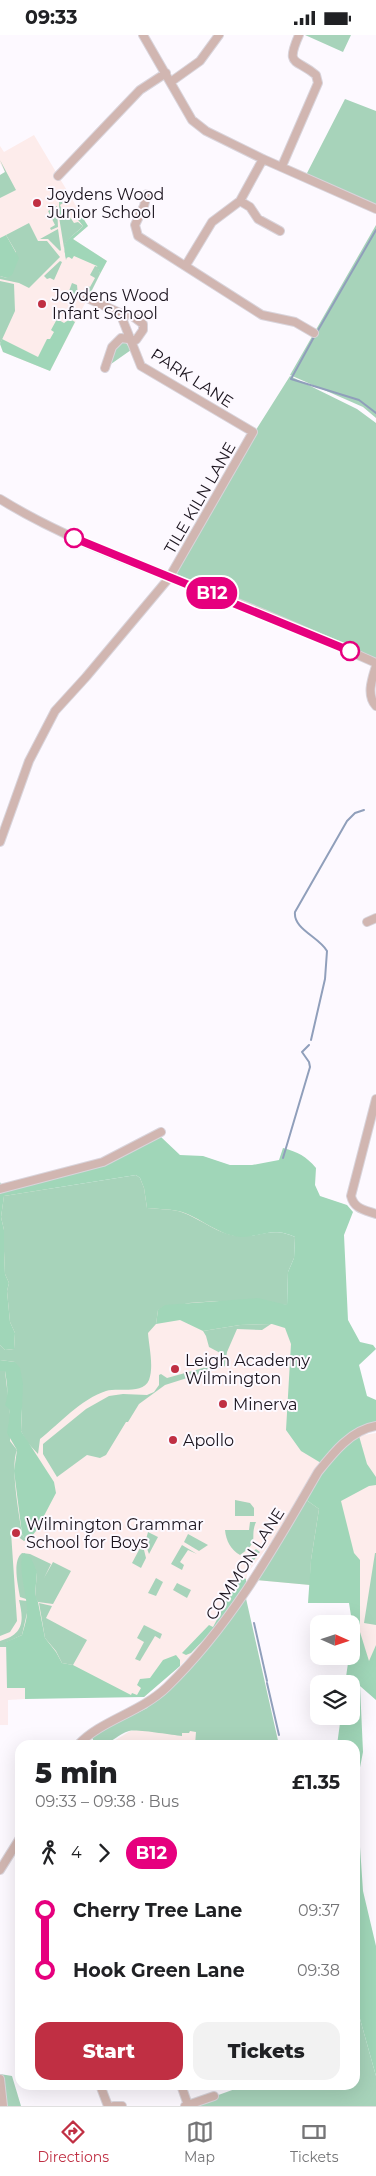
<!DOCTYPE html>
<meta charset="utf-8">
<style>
:root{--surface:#fff;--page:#f2f2f2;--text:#202124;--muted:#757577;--line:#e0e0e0;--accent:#c02f43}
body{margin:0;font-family:Montserrat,sans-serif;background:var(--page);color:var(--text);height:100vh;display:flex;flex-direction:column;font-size:19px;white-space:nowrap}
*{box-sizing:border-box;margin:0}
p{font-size:16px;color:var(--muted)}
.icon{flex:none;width:28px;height:28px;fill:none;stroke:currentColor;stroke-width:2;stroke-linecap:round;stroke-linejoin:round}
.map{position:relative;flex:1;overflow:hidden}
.drawer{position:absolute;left:15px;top:1705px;width:345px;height:350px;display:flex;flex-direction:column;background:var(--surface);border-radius:15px;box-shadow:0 5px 20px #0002}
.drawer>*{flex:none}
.badge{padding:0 10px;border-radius:16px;font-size:18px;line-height:32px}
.needle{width:32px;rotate:93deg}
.buttons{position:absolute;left:310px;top:1580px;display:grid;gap:10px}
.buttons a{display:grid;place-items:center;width:50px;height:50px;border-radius:10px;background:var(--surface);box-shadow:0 5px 20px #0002;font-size:25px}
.map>.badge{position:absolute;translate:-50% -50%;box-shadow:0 0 0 2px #fff}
.legs{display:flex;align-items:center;gap:8px;height:55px;padding:0 20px;font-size:16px}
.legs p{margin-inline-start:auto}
.head{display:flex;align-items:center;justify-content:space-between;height:85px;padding:0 20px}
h1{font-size:28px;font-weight:800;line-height:38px}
.primary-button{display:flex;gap:10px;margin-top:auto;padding:10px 20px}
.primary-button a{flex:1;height:58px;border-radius:15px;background:var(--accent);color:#fff;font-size:20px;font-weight:800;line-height:58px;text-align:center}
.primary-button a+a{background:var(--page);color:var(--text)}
ul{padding:0 20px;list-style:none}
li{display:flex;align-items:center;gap:18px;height:60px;font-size:19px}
li i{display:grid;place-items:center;width:8px;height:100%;margin:0 6px;background:currentColor}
li i::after{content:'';width:12px;height:12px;margin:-6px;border:4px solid;border-radius:50%;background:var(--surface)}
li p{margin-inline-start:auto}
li:first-child i{background:linear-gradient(#0000 50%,currentColor 0)}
li:last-child i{background:linear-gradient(currentColor 50%,#0000 0)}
.status{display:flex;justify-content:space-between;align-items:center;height:35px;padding:0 25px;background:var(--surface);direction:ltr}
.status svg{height:14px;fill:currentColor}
.dock{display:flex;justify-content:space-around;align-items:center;height:70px;border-top:1px solid var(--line);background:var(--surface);font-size:14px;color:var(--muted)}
.dock a{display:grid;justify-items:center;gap:2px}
.dock .on{color:var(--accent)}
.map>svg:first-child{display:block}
</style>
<div class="status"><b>09:33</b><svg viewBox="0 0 49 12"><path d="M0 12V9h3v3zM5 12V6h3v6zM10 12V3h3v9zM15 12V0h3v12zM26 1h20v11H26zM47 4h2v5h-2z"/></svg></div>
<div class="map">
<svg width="376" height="2071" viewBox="0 0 376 2071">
<rect width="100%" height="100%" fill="#fdf9ff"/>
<!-- commercial -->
<path fill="#fcecee" d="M0,1612H7V1653H25V1664L8,1665V1690H0Z"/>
<!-- education -->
<path fill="#fdeceb" d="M34,100L88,191L73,204L107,226L50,336L3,317L0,309V140L5,137L0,128V111L4,117Z
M203,1141L347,1399L328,1415L318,1429L280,1495L247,1539L246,1549L213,1595L180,1631L144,1662H88L26,1612H0V1158Z
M376,1398V1610L369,1627L350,1568H308L310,1550L256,1545L358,1401Z
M157,1690L279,1710H116L114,1706L130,1696Z"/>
<!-- green -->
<path fill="#a7d3ba" d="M305,0H351L343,17Z
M345,64L376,76V174L305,142Z
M0,125L16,155L0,163V140L5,137Z
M62,164L63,168L60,170L66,184L70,182L74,188L78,187L83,191C73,202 59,206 67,222L66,225L59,182V166Z
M57,171L58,192L51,195L50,193L55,190L48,176Z
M29,188L38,206H47L60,222L29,253L19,248L0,244V241L7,243L16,217L6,200Z
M376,190V383L363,372L290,340Z
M58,194L61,215L60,216L48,204H40Z
M60,226L62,227L54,245L50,243L47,244L44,241Z
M95,231L98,232L100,239L89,261L86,260L88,251L90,252L95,243L90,240Z
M0,246L14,249L15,276L0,309Z
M72,248L77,250L78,261L66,264Z
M121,306L126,308L131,315L111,329L109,328L113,314Z
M290,341L357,374L376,388V627L170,543L254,398Z
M136,1140L140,1143L144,1153L147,1173C157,1174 168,1174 178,1176C200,1182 219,1202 243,1201C264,1201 273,1192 295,1202L294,1223L288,1237L287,1270L218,1266L189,1268L158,1275L156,1289L148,1298C149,1312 154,1331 149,1345C143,1360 118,1352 106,1356C81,1364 60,1388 40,1404L38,1419L27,1407L21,1396L22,1377L15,1327L0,1325V1310L5,1315L14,1314L15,1298L10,1287L7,1256L9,1248L5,1239L4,1216V1195L1,1182L4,1161Z
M271,1289L262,1295L237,1294L227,1317L225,1331L165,1350L139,1369L128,1387H126L106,1420L100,1423L87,1420L57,1442L43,1419V1409L86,1374L109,1361L123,1359L147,1360L154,1357L159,1350V1340L161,1339L167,1343L221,1328L224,1320L209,1312L206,1301L203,1296L240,1290Z
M2,1335L5,1336L10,1379V1406L17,1415C10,1431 19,1479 22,1499L25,1504L31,1502L24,1506L11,1497L17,1586L10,1597L0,1601V1336Z
M305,1464L319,1474L311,1525L310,1550L256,1545Z
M235,1465L250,1468L254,1473V1481H235Z
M250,1487H256C249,1503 261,1506 240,1520C231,1515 226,1506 225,1495H249Z
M148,1497L158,1502L149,1519L145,1508Z
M188,1499L208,1510L199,1516L184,1507Z
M182,1510L197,1519L188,1515L180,1527L184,1530L182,1535L171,1529Z
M140,1513L144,1515L146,1523L141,1533L132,1528Z
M256,1514L260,1517L249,1532L240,1526Z
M22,1518L30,1519L51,1529L44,1543L53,1527L71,1536L53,1569L38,1567L35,1562L37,1536L26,1564L20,1562C18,1550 12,1526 22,1518Z
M375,1518H376V1590L364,1588Z
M156,1543L163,1547L156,1561L148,1558Z
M177,1548L191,1555L187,1563L173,1555Z
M245,1559L279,1710H195L196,1697L190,1696L189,1698H182V1701C170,1700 138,1694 129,1696C116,1699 107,1716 93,1705L92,1702L98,1697L147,1673Z
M19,1565L27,1566V1578L22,1600L7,1607V1612H0V1606C24,1599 24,1586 19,1565Z
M39,1568L52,1571L46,1583L87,1605L73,1630L62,1628L56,1616L45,1603Z
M144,1590L162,1599L160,1604L155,1601L140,1626L135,1624L144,1607L137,1603Z
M355,1966L376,2041V2071H188L235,2054L234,2050H355Z
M0,2039L12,2041L21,2071H3Z"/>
<!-- forest -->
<path fill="#a0d6b8" d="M79,177L88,191L73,204L107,226L100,239L97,231L74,221L72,224L69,222L66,223C61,203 70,205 83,191L74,180Z
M6,200L19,223L12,240L7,243L0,241V203Z
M57,284L64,288L70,284L75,287L50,336L3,317L0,309L2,304L38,322L47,304H50L54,297L51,295Z
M161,1102L180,1120L203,1121L230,1130H252L279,1125L283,1113C298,1117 306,1121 316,1133L315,1150L320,1161L347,1170L353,1177L344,1200L348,1285L360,1307L373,1310L376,1314L359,1330L367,1361L376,1365V1387C352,1392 337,1410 321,1428L301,1416L286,1395L291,1309L285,1293L272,1289L240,1290L203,1296L180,1285L156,1289L158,1275L165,1270L258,1263L287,1270L288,1237L294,1223L295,1202C273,1192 264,1201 243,1202C219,1202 200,1181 178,1176C168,1174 157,1174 147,1173L144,1153L140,1143L136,1140L4,1161L1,1182L4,1195V1216L5,1239L9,1248L7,1256L10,1287L15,1298L14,1314L5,1315L0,1310V1147L3,1154L115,1123Z
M0,1325L15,1327L20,1333L23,1349L21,1396L54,1447L56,1458L36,1496L31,1502L25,1504L22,1499L14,1436L17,1415L7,1398L10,1379L9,1374L5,1370C9,1359 7,1348 5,1336H0Z
M359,1401L367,1429L376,1442V1450L369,1451L341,1466L354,1518L360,1525V1597L369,1626L376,1610V1665L360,1651L363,1717L356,1753L363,1856L376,1911V2041L355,1966V1710H337L341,1681H351V1649H345L349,1621H351L353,1593L349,1568H308L311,1525L319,1474L305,1464C320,1440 336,1418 359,1401Z
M24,1518L31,1523L37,1537L35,1560L38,1567L45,1603L56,1617L62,1628L73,1630L131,1660L132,1658L137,1660L141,1653L137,1650L140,1644L150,1643L163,1625L176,1620L180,1625V1631L144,1662L25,1664V1653H7L6,1607L22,1600C24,1593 27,1584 27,1577C28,1562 16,1529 24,1518Z
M238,1539L246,1544V1549L213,1595L191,1618L186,1620L182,1618L209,1590L213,1592L221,1577L219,1576Z"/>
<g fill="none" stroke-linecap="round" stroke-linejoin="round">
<!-- stream -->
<path stroke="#909fbb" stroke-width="2" d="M317,297L376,195
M314,302L291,344L359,365L376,378
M311,1005L325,944L327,916C319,902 293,894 295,877L347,786L355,778L364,775
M283,1123L310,1032L309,1027L302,1017L309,1010
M254,1588L267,1646
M267,1648L279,1700"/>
<defs>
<path id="minor" d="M143,0L192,85L206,96L263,124L376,174
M172,46L200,26L219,0
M282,131L318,48L316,40C296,23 285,32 299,0
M58,141L140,55L166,38
M147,159L144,171L135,190L138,201L262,280L295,287L314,298
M240,166L250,172L258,184L280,196
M186,230L212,187L240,166L263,124
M105,333L112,312L121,303L136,305L143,295V289L131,280L120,278
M0,464C68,506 144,531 219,561C272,581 324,605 376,628
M376,631C372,644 366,660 376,671
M0,807L29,726L55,676L86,642L169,543L253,397L141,331L120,278L87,263
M367,887L376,883
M376,1064L351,1161C354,1174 365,1175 376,1179
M0,1154L103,1127L161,1097
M78,1710C101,1685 140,1678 167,1652C231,1590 274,1513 318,1437C333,1418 351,1395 376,1391
M0,1835L20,1803
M0,2044L3,2071
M100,2050L108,2071
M181,2050L188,2070
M114,2071H122
M185,2071L214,2061"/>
</defs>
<!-- minor casing -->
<use href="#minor" stroke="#d9d4db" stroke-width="10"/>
<!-- minor -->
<use href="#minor" stroke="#d1b6b1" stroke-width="8"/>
</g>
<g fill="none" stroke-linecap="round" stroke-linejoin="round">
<defs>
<path id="line-1" d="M74,503L350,616"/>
</defs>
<!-- line-1 casing -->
<use href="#line-1" stroke="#fff" stroke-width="11"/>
<!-- line-1 -->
<use href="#line-1" stroke="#e6007e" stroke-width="8"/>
</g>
<!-- markers -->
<g fill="#c02f43" stroke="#fdf9ff" stroke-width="2">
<circle cx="37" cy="168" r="5"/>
<circle cx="42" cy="269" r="5"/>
<circle cx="175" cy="1334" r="5"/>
<circle cx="223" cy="1369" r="5"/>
<circle cx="173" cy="1405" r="5"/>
<circle cx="16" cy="1498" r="5"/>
</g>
<g fill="#fff" stroke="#e6007e" stroke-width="2.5">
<circle cx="74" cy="503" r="9"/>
<circle cx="350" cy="616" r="9"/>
</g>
<g text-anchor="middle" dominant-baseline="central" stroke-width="4" stroke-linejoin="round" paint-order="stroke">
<!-- poi labels -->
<g font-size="16" fill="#1b141e" stroke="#fdf9ff" text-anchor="start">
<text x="47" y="159">Joydens Wood<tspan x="47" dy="18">Junior School</tspan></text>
<text x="52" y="260">Joydens Wood<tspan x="52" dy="18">Infant School</tspan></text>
<text x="185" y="1325">Leigh Academy<tspan x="185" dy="18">Wilmington</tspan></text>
<text x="233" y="1369">Minerva</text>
<text x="183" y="1405">Apollo</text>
<text x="26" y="1489">Wilmington Grammar<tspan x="26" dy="18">School for Boys</tspan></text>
</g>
<!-- street labels -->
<g font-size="16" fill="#1b141e" stroke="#fdf9ff">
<text transform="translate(192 343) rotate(33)">PARK LANE</text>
<text transform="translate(200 463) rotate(-60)">TILE KILN LANE</text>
<text transform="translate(245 1529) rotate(-57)">COMMON LANE</text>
</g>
</g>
</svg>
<div class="buttons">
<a><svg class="needle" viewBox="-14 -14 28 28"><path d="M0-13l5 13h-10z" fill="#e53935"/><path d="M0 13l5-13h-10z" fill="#757577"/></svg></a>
<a><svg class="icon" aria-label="layers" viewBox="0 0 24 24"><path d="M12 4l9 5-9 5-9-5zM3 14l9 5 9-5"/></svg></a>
</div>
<b class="badge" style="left:212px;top:558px;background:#e6007e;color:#fff">B12</b>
<section class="drawer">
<div class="head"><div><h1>5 min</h1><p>09:33 – 09:38 · Bus</p></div><b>£1.35</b></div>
<div class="legs"><svg class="icon" aria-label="walk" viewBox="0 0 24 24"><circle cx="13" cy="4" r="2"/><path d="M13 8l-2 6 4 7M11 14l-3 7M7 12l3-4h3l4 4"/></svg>4<svg class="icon" aria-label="forward" viewBox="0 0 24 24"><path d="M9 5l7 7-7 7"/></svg><b class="badge" style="background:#e6007e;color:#fff">B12</b></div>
<ul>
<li><i style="color:#e6007e"></i><b>Cherry Tree Lane</b><p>09:37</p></li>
<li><i style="color:#e6007e"></i><b>Hook Green Lane</b><p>09:38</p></li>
</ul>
<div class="primary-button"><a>Start</a><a>Tickets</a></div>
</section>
</div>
<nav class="dock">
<a class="on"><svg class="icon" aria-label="directions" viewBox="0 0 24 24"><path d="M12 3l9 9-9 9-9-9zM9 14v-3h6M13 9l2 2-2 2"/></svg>Directions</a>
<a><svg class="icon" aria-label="map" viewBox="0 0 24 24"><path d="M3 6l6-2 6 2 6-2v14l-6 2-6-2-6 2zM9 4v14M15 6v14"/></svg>Map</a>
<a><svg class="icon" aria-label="tickets" viewBox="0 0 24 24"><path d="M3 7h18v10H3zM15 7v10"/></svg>Tickets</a>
</nav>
